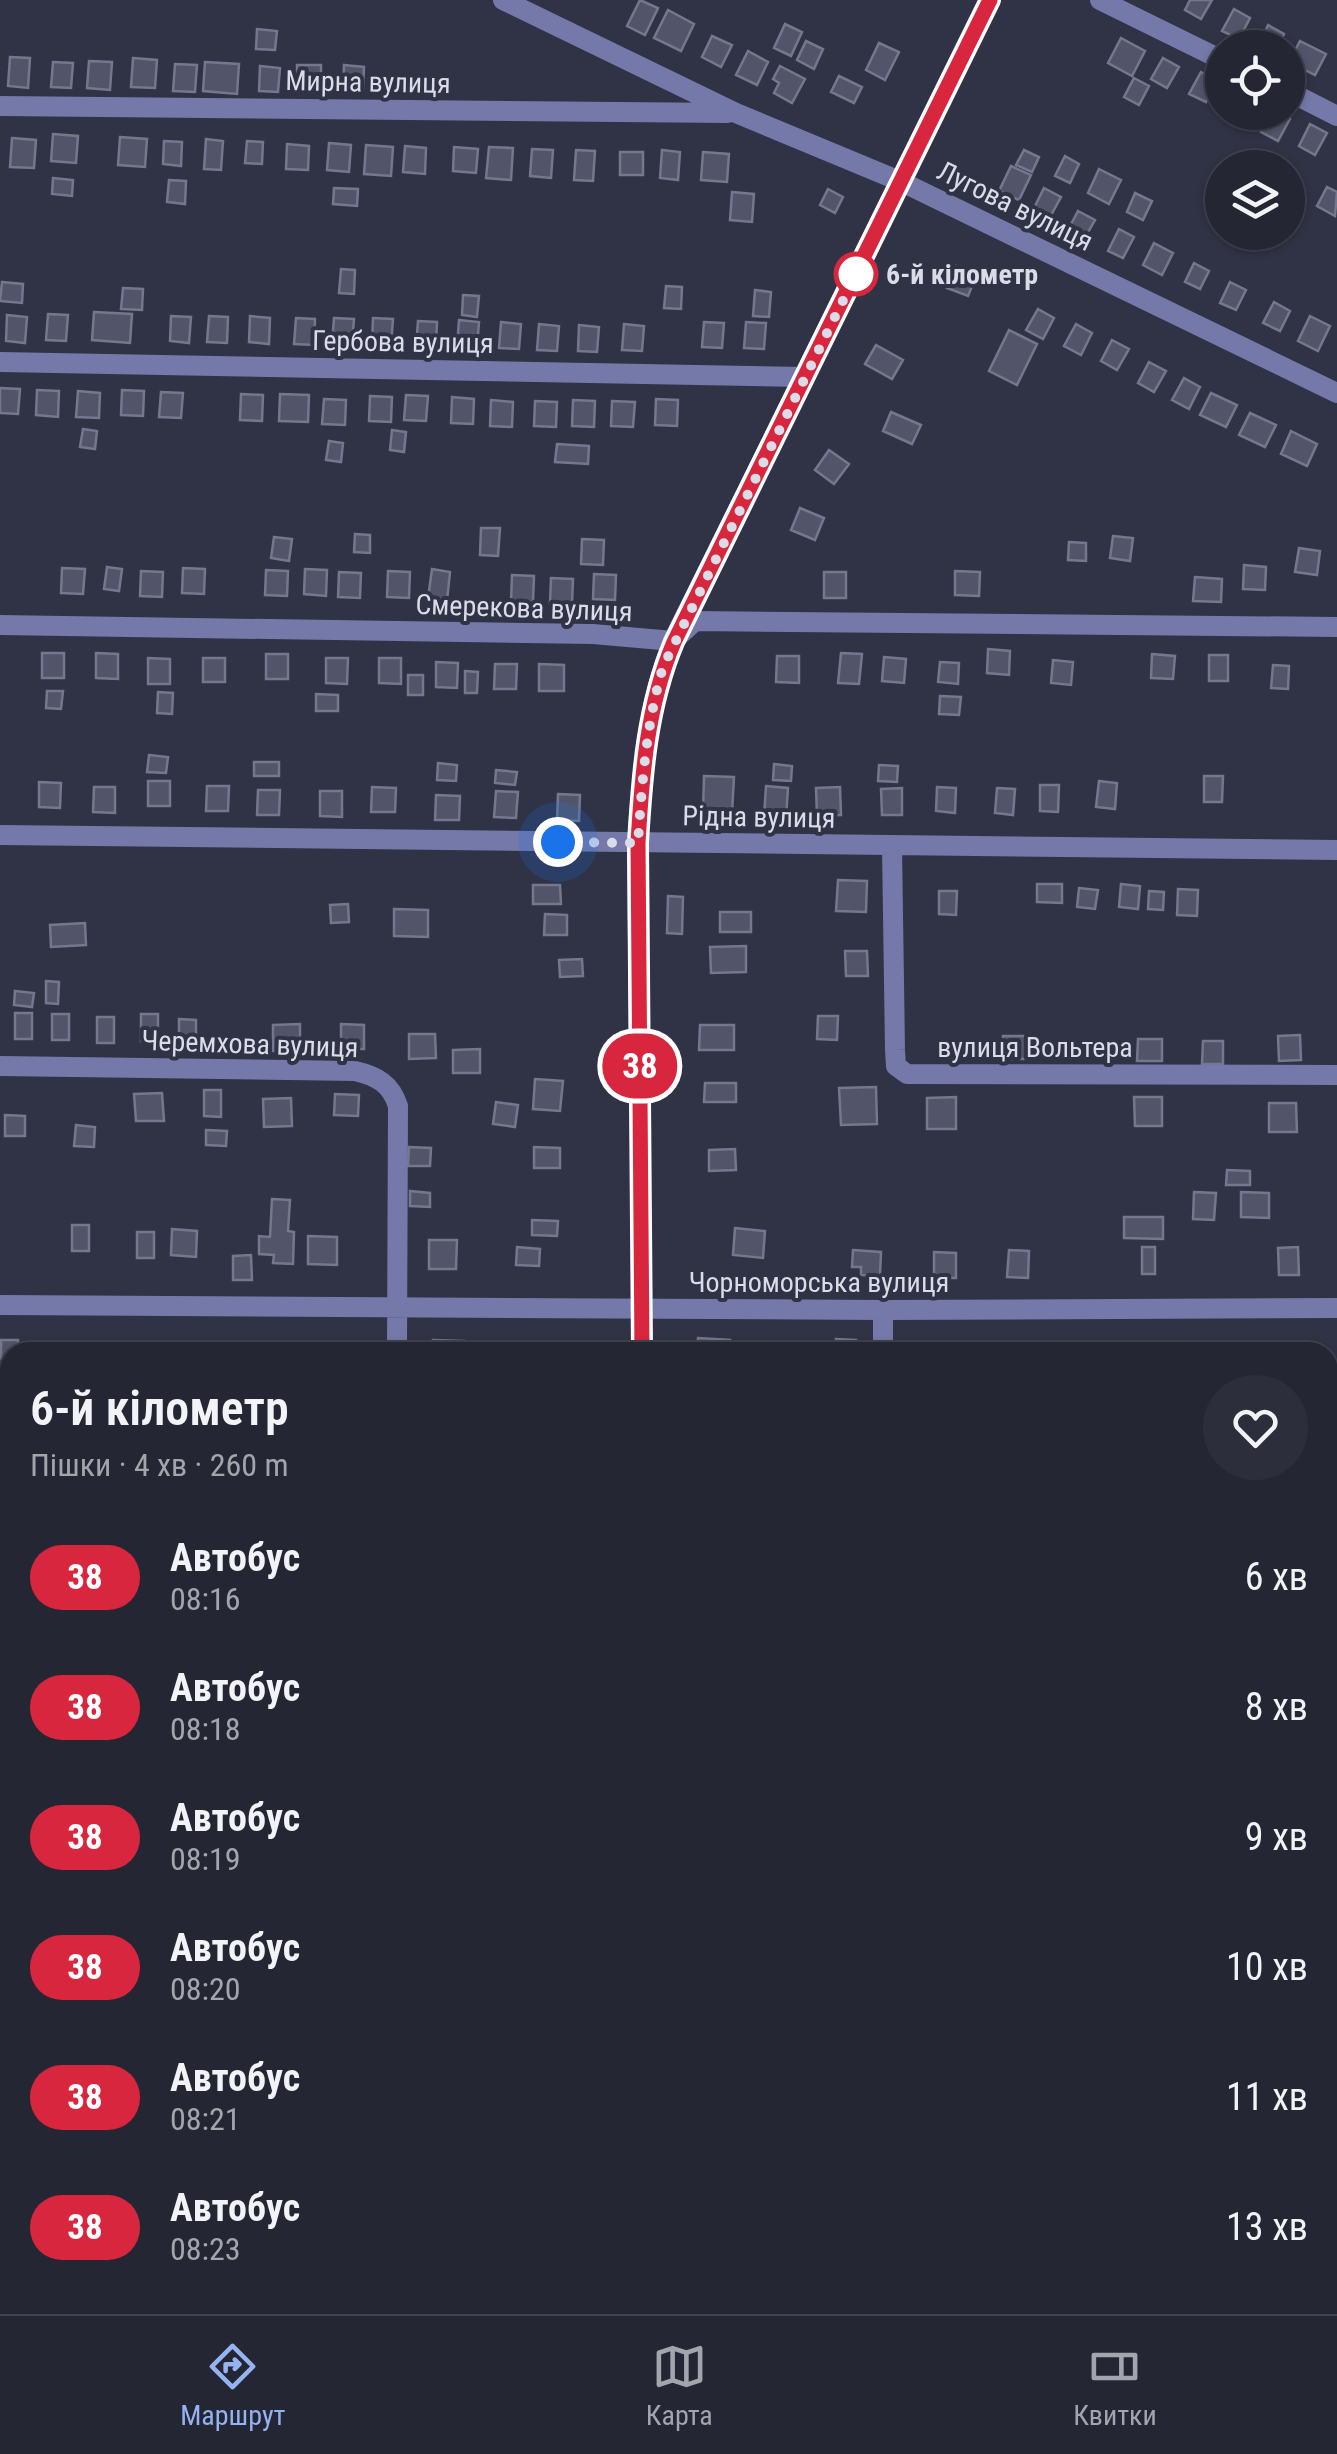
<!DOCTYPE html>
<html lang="uk">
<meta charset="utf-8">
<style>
:root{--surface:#242634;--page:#2c2e3c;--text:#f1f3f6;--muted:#a3a5ac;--line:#41434f;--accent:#95b2f1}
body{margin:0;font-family:"Roboto Condensed",sans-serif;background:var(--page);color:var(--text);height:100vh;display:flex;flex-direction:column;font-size:38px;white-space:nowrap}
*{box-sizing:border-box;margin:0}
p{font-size:32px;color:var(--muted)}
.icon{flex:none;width:55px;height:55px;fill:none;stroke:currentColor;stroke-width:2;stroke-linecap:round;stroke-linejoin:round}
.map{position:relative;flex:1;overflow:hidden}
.details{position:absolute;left:0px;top:1342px;width:1338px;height:972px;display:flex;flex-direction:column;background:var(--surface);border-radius:30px 30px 0 0;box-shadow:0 2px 8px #0004,0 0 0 2px var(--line)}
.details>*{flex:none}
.badge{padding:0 20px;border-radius:32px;font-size:35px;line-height:65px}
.fabs{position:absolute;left:1205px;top:30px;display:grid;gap:20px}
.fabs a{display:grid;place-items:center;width:100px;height:100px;border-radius:50%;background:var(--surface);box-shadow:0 2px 8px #0004,0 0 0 2px var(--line);font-size:50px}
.you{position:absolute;width:50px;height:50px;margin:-25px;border:8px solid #fff;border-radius:50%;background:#1a73e8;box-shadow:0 0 0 15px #1a73e833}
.map>.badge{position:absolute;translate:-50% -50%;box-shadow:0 0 0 5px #fff}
.round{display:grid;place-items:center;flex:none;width:105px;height:105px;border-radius:52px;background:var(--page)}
.headline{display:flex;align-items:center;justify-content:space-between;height:170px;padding:0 30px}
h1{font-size:48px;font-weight:600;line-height:75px}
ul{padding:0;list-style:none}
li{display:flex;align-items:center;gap:30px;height:130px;padding:0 30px}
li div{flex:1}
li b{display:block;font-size:38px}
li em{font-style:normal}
li .badge{min-width:110px;font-weight:700;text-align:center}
.tabs{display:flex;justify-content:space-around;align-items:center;height:140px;border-top:2px solid var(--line);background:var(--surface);font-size:28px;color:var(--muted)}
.tabs a{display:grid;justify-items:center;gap:5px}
.tabs .active{color:var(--accent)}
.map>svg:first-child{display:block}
</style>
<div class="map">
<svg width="1337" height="2314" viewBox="0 0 1337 2314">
<rect width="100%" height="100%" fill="#303246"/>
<!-- building -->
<path fill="#52556a" stroke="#74778d" stroke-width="2.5" d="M640,0L658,8L645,35L627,26Z
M1190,0H1212L1201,19L1185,10Z
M1234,9L1250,18L1239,39L1222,31Z
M668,10L694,24L681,51L654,38Z
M785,24L802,32L791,56L774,48Z
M1268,25L1284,34L1277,48H1258Z
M257,29L277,31L275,50L256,49Z
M712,36L732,45L721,67L702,57Z
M1121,38L1145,51L1132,76L1108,63Z
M806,41L823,49L814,69L797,60Z
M1300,41L1326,54L1315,75L1289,62Z
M879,43L899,52L885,80L866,70Z
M748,51L768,62L757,85L736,75Z
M10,57L30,58L28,88L8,86Z
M133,58L157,60L155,88L131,87Z
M1163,58L1179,67L1167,88L1151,79Z
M89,61L112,62L110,90L87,88Z
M53,62L73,63L71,88L51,87Z
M205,62L239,64L237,94L203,91Z
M175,64L197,65L195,92L173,91Z
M297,65H321V89H297Z
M344,65L364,67L363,89L343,88Z
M260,66L280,68L278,92L259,91Z
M780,66L805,79L792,103L774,93L779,83L773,79Z
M1201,72L1217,81L1206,102L1189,94Z
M839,76L862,87L854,103L831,92Z
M1134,78L1149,86L1139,105L1124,97Z
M1272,112L1290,119L1278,141L1261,132Z
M1310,124L1327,133L1315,155L1299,146Z
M53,134L78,136L76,163L51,161Z
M120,137L147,139L145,167L118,165Z
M12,138L36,140L34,168L10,167Z
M206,139L223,141L221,170L204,169Z
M164,141L182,142L181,166L163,164Z
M247,141L263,142L262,164L245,163Z
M329,143L351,145L349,172L327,170Z
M287,144L309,146L308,170L286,169Z
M366,145L393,147L391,176L364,174Z
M405,146L426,148L425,174L403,172Z
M454,147L478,149L476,173L453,171Z
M489,147L513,148L511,180L486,178Z
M532,149L553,150L551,178L530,176Z
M576,150L595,151L593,181L574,180Z
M662,150L680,152L678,180L660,178Z
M1024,150L1039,157L1032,172L1016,165Z
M620,152H643V175H620Z
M703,152L729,154L727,182L701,180Z
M1065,156L1079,164L1070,183L1055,176Z
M1011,166L1031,175L1019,200L999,191Z
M1099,169L1121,180L1109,204L1088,193Z
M53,178L73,180L72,196L52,194Z
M169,180L186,181L185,204L167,202Z
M1327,187L1337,192L1335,216L1317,206Z
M334,188L358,189L357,206L333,204Z
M1044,188L1061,197L1049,219L1033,210Z
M828,189L843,197L835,213L820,205Z
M732,192L754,194L752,222L730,220Z
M1135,193L1152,201L1143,220L1127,212Z
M1078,211L1095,220L1083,241L1067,232Z
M1119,229L1134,237L1123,258L1108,251Z
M1154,243L1173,253L1162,275L1143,265Z
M1194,263L1209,271L1200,289L1185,282Z
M956,266L977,274L968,296L947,288Z
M341,269L355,270L354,294L339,293Z
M2,282L23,284L22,303L0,301Z
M1230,282L1246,290L1236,310L1220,303Z
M666,286L682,287L681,309L664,308Z
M123,288L143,289L142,310L121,309Z
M755,290L771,292L769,317L753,316Z
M463,295L479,296L477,317L462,315Z
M1274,302L1290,311L1280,331L1263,323Z
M1038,309L1054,318L1043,339L1026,330Z
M94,312L132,314L130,343L92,340Z
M48,314L68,315L66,341L46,340Z
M7,315L27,317L25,343L6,341Z
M171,316L191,317L189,343L170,341Z
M209,316L228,317L227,343L207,342Z
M250,316L270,318L269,344L249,342Z
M1310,316L1330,326L1318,351L1298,341Z
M296,318L315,319L314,345L294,344Z
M334,318L354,319L352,345L332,343Z
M373,318L393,319L391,345L372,343Z
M459,320L479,322L477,348L457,346Z
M418,321L437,322L436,348L416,347Z
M501,322L521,324L519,349L499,348Z
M704,322L724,323L722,348L702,347Z
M746,322L766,323L764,349L744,348Z
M539,324L559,326L557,351L537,350Z
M624,324L644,326L642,351L622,350Z
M1076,324L1092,333L1081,355L1064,346Z
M579,325L599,327L597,352L578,351Z
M1009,330L1037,344L1017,385L989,371Z
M1112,340L1129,349L1117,370L1101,361Z
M876,345L903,360L892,379L865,364Z
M1149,362L1166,371L1154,392L1138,383Z
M1184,378L1200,387L1189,409L1172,400Z
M0,388L20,389L18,414L0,413Z
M37,390L59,391L58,417L36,415Z
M122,390L144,391L143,416L121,415Z
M78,391L100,393L99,418L76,417Z
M161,392L183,393L181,418L159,417Z
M1211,393L1237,405L1226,427L1200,415Z
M241,394L263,395L262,421L240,420Z
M280,394L309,395L308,422L279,421Z
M406,395L428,396L426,421L404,420Z
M370,396L392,397L391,422L369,421Z
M452,397L474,399L473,424L451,423Z
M324,399L346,400L345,425L322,424Z
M656,399L678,400L677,426L655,425Z
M491,400L513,402L512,427L490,426Z
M573,400L595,401L594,427L572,426Z
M535,401L557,402L556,427L534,426Z
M612,401L635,402L633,427L611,426Z
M891,412L921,425L912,444L883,431Z
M1250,413L1276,425L1265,447L1239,435Z
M83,429L97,431L95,449L80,447Z
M392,430L406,432L404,452L390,450Z
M1291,431L1317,444L1307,466L1281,454Z
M329,441L343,443L341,462L326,460Z
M557,444L589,446L588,464L555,462Z
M829,450L849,464L834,484L815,470Z
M800,508L824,518L815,540L791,530Z
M481,528H500L498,556L480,555Z
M355,534L370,535V553L354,552Z
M1113,536L1133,538L1130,561L1110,558Z
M274,537L292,539L289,561L271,558Z
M582,539L604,540L603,565L581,564Z
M1069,542L1086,543V561L1068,560Z
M1299,548L1320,551L1317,575L1295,572Z
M1244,565L1266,567L1265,590L1243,589Z
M107,567L122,569L119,591L104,589Z
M62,568L85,569L83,594L61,593Z
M183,568L205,569L204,594L182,593Z
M305,569L327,570L326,596L304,594Z
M432,569L450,572L447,601L428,598Z
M266,570L288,571L287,596L265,595Z
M141,571L163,572L162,597L140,596Z
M388,571L410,572L409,598L387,597Z
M955,571L980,572L979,596L955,595Z
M339,572L361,573L360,598L338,597Z
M824,572H846V598H824Z
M594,574L616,575L615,600L593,599Z
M512,575L534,576L533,602L511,601Z
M1195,577L1222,579L1221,602L1193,601Z
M551,578L573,579L572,604L550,603Z
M988,649L1010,651L1009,675L987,673Z
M42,653H64V678H42Z
M96,653L118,654V679L96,678Z
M841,653L862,654L859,684L838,683Z
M266,654H288V679H266Z
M1152,654L1175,656L1173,679L1151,678Z
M1209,655H1228V681H1209Z
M777,656H799V683L776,682Z
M884,657L906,659L904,683L882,681Z
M148,658L170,659V684H148Z
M203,658H225V682H203Z
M326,658H348L347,684L326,683Z
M379,658H401V684L379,683Z
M1053,660L1073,662L1071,685L1051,683Z
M436,662L458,663L457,688L436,687Z
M940,662L959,663L958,684L938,682Z
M495,664H517L516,689H494Z
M539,664L564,665V691H539Z
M1273,665L1289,666L1288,689L1271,688Z
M465,671L478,672L477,693H465Z
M408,675H423V695H408Z
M47,691H63L61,709L46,708Z
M158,692L173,693L172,714L157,713Z
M316,694L338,695V711H316Z
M940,696L961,697L959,715L939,714Z
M149,755L168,757L166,773L147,772Z
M254,762H279V776H254Z
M438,763L457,765L456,781L437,780Z
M774,764L792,766L791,781L773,780Z
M879,765L898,766L897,782L878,781Z
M496,770L517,772L515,785L495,783Z
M704,776L734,777L732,813L703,811Z
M1204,776H1223L1222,802H1204Z
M148,781H170V806H148Z
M1099,781L1117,783L1115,809L1096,807Z
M39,782L61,783L60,808L39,807Z
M1040,785H1059L1058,812L1040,811Z
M207,786H229L228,811H206Z
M766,786L788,788L786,818L764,816Z
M94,787H115V813L93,812Z
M372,787L396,788L395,812H371Z
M840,787L841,815L817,816L816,788Z
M937,787L956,788L955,813L936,811Z
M902,788V815H882L881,789Z
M997,788L1015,789L1013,815L995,813Z
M258,790H280L279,815H257Z
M320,791H342V817L320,816Z
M496,791L518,792L516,818L494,817Z
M558,794L580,795L579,821L557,820Z
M436,795L460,796L459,820H435Z
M838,880L867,881L866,912L836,911Z
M1037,884H1062V903L1037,902Z
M1121,884L1140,886L1138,909L1119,907Z
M533,885H560L561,904H533Z
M1079,888L1098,890L1095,909L1077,907Z
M1178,889L1198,890L1197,916L1177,915Z
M939,891H957L956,915L939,914Z
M1149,891L1164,892L1163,910L1148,909Z
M668,896L683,897L682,934L667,933Z
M348,904L349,922L331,923L330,905Z
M394,909L428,910V937L394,936Z
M720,912H751V932H720Z
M545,914L567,915V935H544Z
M85,923L86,945L51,947L50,925Z
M746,946V972L711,973L710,947Z
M845,951H867L868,976H846Z
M582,959L583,976L560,977L559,960Z
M46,981L59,982L58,1004L46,1003Z
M15,991L34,993L32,1007L14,1005Z
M15,1013H32V1039H15Z
M52,1014H69V1040H52Z
M141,1014H158V1041H141Z
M818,1016H838L837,1040L817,1039Z
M97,1017H114V1043H97Z
M179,1019L196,1020V1046H179Z
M300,1024V1051H273V1025Z
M341,1024L364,1025V1049H341Z
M700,1025H734V1050H699Z
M409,1034H435L436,1058L409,1059Z
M1300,1035L1301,1060L1279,1061L1278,1036Z
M1003,1036H1027V1059H1003Z
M1138,1039H1162V1061H1137Z
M1203,1041H1223V1064H1202Z
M480,1049V1073H453V1050Z
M535,1079L563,1081L560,1111L533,1109Z
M705,1083H736V1102H704Z
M876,1087L877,1124L841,1125L839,1088Z
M204,1090H221V1117L204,1116Z
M162,1093L164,1121H136L134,1094Z
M335,1094L359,1095L358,1116L334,1115Z
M956,1097V1129H927V1098Z
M1134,1097H1162V1126H1135Z
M291,1098L292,1126L264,1127L263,1099Z
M496,1102L518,1105L515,1127L493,1124Z
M1269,1103H1296L1297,1132H1269Z
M5,1115L25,1116V1136H5Z
M76,1125L95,1127L94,1147L74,1146Z
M206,1130L227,1131L226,1146L206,1145Z
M409,1147L431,1148L430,1166H408Z
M534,1147L560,1148V1168H534Z
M735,1149L736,1170L709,1171V1150Z
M1227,1170L1250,1171V1185H1226Z
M410,1191L430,1193V1207L410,1206Z
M1194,1192L1216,1193L1214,1220L1193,1219Z
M1241,1192L1269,1193V1218L1241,1217Z
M272,1199L290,1200L288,1231L294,1232L293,1264L273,1263L274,1255L259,1254V1236L270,1237Z
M1124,1217H1163V1239L1124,1238Z
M532,1220L558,1221L557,1236L532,1235Z
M72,1225H89V1251H72Z
M735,1228L765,1231L763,1258L733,1255Z
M172,1229L197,1231L196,1257L171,1255Z
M137,1232H154V1258H137Z
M308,1236L337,1237V1265L308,1264Z
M429,1240H457L456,1269H429Z
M517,1247L540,1249L539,1266L516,1265Z
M1142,1247H1155V1274H1142Z
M1298,1247L1299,1275H1279L1278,1248Z
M853,1250L881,1252L880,1276L861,1275V1267H852Z
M1009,1250L1029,1251L1028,1278L1007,1277Z
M934,1252L956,1253V1278H934Z
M251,1255L252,1280H233V1256Z
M698,1338L730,1340V1352H697Z
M836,1339L856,1340V1352H836Z
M1,1340H18V1352H10V1366H1Z
M433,1340L464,1341L463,1352H433Z
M0,2161H10V2187H0Z
M1328,2276H1337V2307H1324L1328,2305Z
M691,2305H720L719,2314H691Z"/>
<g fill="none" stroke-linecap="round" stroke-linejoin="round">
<!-- street -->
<path stroke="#7479a9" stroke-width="20" d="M503,0L736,113L902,182L1337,393
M1100,0L1222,60
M1288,91L1337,116
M0,106L728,113
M0,362L804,377
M0,625L593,634L673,641L695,621L1337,627
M0,835L1337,850
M892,846L895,1050L896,1066L907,1074L1337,1075
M0,1066L355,1071C377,1076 391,1084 398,1106L397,1352
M0,1305L883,1310L1337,1308
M883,1352V1310
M0,1536L10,1537
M1328,1540H1337
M0,1763H10
M1328,1778L1337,1779
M0,2003H10
M1328,2009L1337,2010
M0,2230H10
M1328,2235H1337
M876,2314V2305"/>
<!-- secondary -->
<path stroke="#989feb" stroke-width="20" d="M642,1352L637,843C643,774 646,706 673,641L990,0
M629,2314V2305"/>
</g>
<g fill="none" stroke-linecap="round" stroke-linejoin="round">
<defs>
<path id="line" d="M642,1352L638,843C642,774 647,706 674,642L990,0"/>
</defs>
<!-- line casing -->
<use href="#line" stroke="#fff" stroke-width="22"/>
<!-- line -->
<use href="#line" stroke="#d7263d" stroke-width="15"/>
<!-- walk -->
<path stroke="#dadce8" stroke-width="10" stroke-dasharray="0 18" d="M558,842L638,843C642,783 646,725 663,667L856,274"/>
</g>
<!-- markers -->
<circle fill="#fff" stroke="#d7263d" stroke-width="5" cx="856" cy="274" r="20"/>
<g text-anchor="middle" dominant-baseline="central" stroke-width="8" stroke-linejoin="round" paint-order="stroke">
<!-- street labels -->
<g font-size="28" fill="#dadce8" stroke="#303246">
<text transform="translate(368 82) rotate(1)">Мирна вулиця</text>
<text transform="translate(1015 206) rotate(26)">Лугова вулиця</text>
<text transform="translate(403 342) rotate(1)">Гербова вулиця</text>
<text transform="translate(524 608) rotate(2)">Смерекова вулиця</text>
<text transform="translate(759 817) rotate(1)">Рідна вулиця</text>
<text transform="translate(250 1044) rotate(2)">Черемхова вулиця</text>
<text x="1035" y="1047">вулиця Вольтера</text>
<text x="819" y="1282">Чорноморська вулиця</text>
</g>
<!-- stop labels -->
<g font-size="28" font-weight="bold" fill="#dadce8" stroke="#303246" text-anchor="start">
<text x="886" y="274">6-й кілометр</text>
</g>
</g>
</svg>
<div class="fabs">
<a><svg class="icon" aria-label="locate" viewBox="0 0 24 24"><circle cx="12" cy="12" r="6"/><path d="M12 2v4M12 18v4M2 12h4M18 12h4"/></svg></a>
<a><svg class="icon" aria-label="layers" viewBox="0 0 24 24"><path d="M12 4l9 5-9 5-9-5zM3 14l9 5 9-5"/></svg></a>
</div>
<div class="you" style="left:558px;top:842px"></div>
<b class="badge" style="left:640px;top:1066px;background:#d7263d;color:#fff">38</b>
<section class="details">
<div class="headline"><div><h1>6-й кілометр</h1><p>Пішки · 4 хв · 260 m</p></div><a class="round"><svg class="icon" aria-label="heart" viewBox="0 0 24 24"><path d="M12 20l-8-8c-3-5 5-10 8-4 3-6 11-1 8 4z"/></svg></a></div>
<ul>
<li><span class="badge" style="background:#d7263d;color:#fff">38</span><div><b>Автобус</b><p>08:16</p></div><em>6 хв</em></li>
<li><span class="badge" style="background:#d7263d;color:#fff">38</span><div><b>Автобус</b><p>08:18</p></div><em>8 хв</em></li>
<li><span class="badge" style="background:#d7263d;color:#fff">38</span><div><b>Автобус</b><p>08:19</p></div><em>9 хв</em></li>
<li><span class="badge" style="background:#d7263d;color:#fff">38</span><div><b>Автобус</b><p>08:20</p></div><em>10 хв</em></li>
<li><span class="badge" style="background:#d7263d;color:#fff">38</span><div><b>Автобус</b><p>08:21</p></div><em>11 хв</em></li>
<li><span class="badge" style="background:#d7263d;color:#fff">38</span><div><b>Автобус</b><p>08:23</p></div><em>13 хв</em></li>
</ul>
</section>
</div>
<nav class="tabs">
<a class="active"><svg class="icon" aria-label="directions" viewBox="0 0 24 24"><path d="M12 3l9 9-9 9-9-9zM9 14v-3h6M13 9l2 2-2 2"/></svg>Маршрут</a>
<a><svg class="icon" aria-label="map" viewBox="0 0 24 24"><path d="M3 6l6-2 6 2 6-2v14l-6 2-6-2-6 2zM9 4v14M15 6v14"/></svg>Карта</a>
<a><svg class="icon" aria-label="tickets" viewBox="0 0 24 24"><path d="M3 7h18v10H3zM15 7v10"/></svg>Квитки</a>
</nav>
